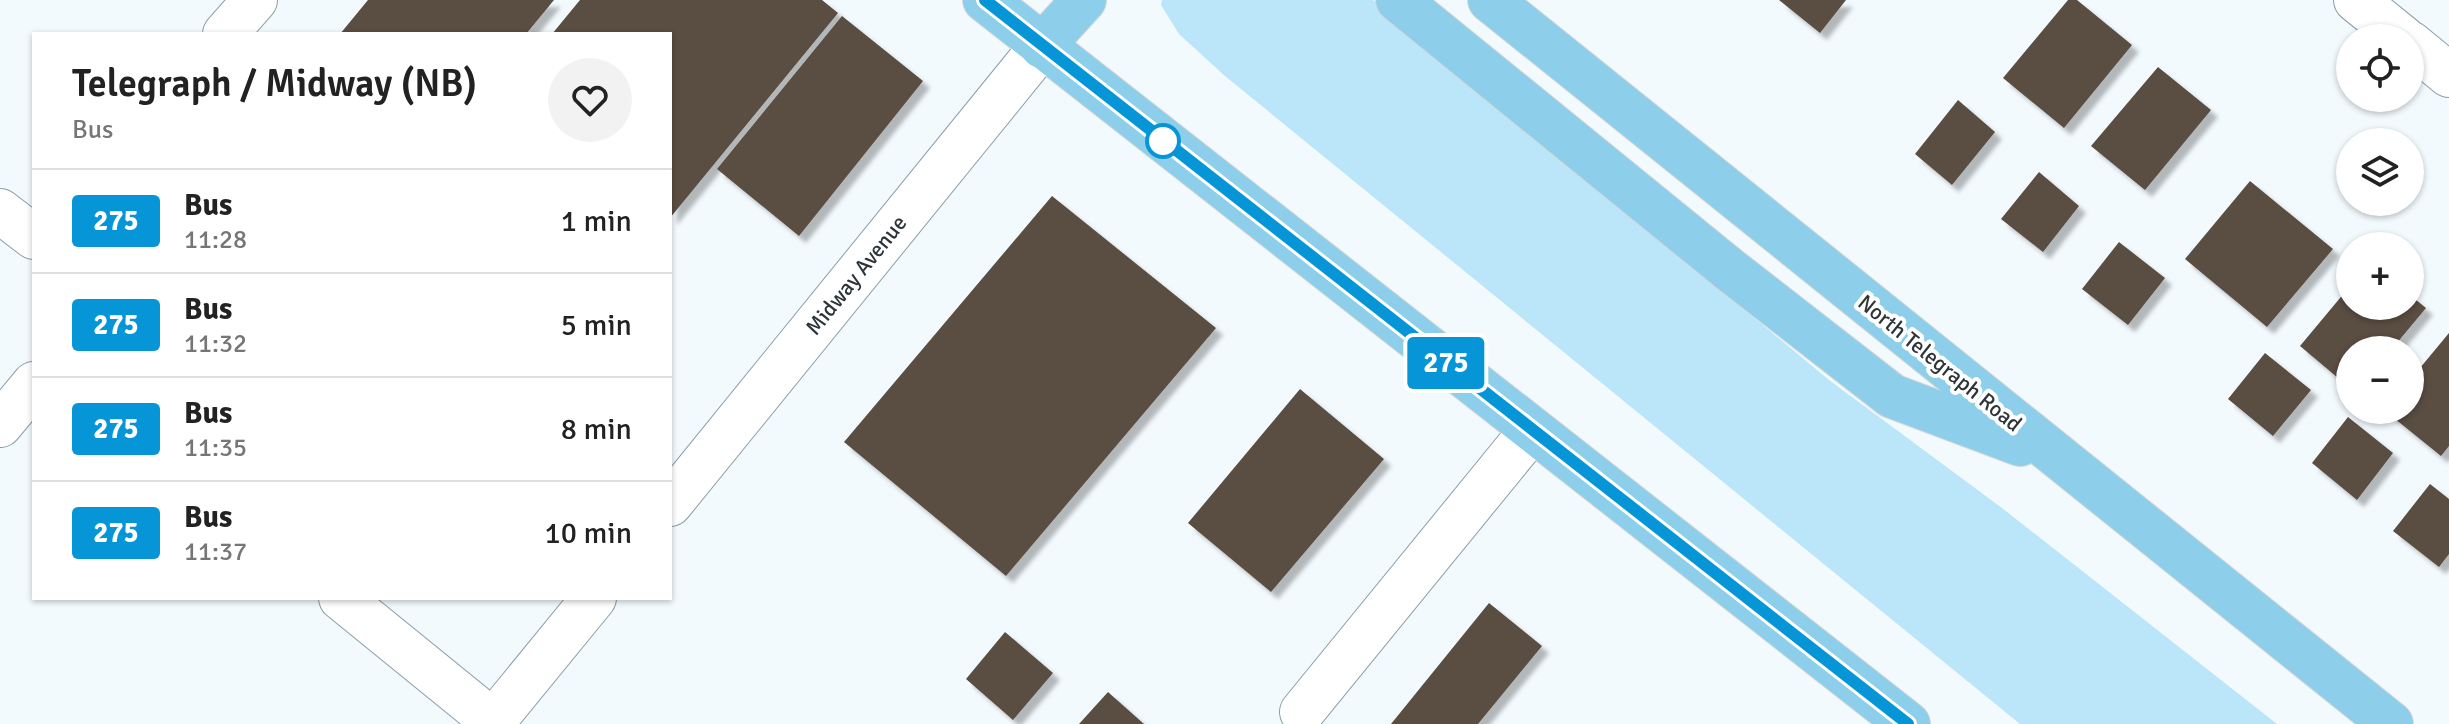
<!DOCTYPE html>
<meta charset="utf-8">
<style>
:root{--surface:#fff;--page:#f2f2f2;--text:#222;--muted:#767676;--line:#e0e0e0}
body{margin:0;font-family:Signika,sans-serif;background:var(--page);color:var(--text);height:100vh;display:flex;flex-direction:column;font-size:30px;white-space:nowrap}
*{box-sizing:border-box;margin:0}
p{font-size:26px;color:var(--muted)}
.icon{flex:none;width:44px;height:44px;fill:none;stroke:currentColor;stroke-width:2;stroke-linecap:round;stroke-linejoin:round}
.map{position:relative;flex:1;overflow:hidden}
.sheet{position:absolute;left:32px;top:32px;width:640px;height:568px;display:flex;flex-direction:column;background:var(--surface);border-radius:0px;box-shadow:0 2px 6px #0004}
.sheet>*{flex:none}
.badge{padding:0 16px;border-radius:6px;font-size:28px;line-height:52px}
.tools{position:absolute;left:2336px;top:24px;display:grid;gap:16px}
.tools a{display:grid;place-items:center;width:88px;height:88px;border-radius:50%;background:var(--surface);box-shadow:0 2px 6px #0004;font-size:40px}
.map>.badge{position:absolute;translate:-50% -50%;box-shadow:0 0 0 4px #fff}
.round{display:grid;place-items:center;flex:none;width:84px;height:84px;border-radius:42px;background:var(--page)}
.headline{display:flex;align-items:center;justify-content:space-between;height:136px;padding:0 40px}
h1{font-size:38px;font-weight:600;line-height:60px}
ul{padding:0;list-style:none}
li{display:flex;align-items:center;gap:24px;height:104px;padding:0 40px;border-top:2px solid var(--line)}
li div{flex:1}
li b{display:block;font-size:30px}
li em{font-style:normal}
li .badge{min-width:88px;font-weight:700;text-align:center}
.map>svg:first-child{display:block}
</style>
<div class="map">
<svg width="2449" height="724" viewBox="0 0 2449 724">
<defs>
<filter id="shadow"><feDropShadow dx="7" dy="7" stdDeviation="2" flood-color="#0004"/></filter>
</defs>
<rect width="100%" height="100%" fill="#f3fafe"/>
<!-- green -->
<path fill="#bbe5f9" d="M1162,0H1373L1829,380L2002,508L2277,724H2020L1225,76L1179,34L1161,5Z"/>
<!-- building -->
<path fill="#5a4d42" filter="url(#shadow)" d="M368,0H554L526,34H340Z
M580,0H822L838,13L670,218V34H552Z
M1779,0H1846L1820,33Z
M2068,0H2077L2132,45L2064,128L2003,78Z
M842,16L923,81L799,236L717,169Z
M2158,67L2211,110L2145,190L2091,146Z
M1958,100L1995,132L1952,185L1915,154Z
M2039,172L2079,206L2043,252L2001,219Z
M2250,181L2333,249L2267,327L2185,259Z
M1052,196L1216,328L1006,576L844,442Z
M2119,242L2165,278L2128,325L2082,289Z
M2350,286V306H2410V295L2426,308L2391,350H2350V388L2300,346Z
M2449,333V446L2441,456L2384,410H2410V380Z
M2265,353L2311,390L2273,436L2228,399Z
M1300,389L1384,459L1271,592L1188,523Z
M2348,417L2393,453L2357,500L2312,463Z
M2430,484L2449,499V554L2439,567L2393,531Z
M1489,603L1542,646L1478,724H1391Z
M1005,632L1053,673L1013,720L966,679Z
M1108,692L1144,724H1079Z"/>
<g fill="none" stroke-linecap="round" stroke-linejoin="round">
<defs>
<path id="minor" d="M2356,0L2403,38
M225,34L255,0
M2410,43L2449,75
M0,211L34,237
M0,425L34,384
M670,504L1042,46
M341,598L496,724
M1302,712L1532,430
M491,724L594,598"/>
<path id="major" d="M985,0L1908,724
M1398,0L1730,270L1892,396L2020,444
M1490,0L2391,724
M1042,46L1084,0"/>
</defs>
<!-- minor casing -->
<use href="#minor" stroke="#8c9ea7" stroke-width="46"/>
<!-- major casing -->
<use href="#major" stroke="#d5d7d7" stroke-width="46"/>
<!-- minor -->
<use href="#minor" stroke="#fff" stroke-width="44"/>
<!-- major -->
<use href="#major" stroke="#8dceea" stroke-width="44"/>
</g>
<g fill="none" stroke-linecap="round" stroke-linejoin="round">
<defs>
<path id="line" d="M985,0L1908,724"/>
</defs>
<!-- line casing -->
<use href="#line" stroke="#fff" stroke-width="18"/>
<!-- line -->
<use href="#line" stroke="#0696d7" stroke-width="12"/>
</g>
<!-- markers -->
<circle fill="#fff" stroke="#0696d7" stroke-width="4" cx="1163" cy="141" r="16"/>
<g text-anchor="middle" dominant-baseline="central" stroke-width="8" stroke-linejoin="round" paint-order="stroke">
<!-- street labels -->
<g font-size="22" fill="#2d3539" stroke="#fff">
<text transform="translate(856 275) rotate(-51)">Midway Avenue</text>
<text transform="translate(1940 363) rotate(39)">North Telegraph Road</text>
</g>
</g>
</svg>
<div class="tools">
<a><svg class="icon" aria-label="locate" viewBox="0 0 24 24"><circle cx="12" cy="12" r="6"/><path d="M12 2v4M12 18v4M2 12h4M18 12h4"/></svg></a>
<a><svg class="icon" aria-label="layers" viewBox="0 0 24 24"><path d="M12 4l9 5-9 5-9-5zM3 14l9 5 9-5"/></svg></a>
<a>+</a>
<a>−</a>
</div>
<b class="badge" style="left:1446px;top:363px;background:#0696d7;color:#fff">275</b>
<section class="sheet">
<div class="headline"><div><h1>Telegraph / Midway (NB)</h1><p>Bus</p></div><a class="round"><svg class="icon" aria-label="heart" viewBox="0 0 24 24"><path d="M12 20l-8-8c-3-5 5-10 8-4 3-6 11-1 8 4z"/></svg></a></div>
<ul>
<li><span class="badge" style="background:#0696d7;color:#fff">275</span><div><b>Bus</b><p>11:28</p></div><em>1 min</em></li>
<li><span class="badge" style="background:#0696d7;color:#fff">275</span><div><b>Bus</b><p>11:32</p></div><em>5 min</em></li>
<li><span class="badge" style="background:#0696d7;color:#fff">275</span><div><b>Bus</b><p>11:35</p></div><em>8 min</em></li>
<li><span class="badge" style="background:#0696d7;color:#fff">275</span><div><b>Bus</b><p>11:37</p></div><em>10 min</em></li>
</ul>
</section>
</div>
